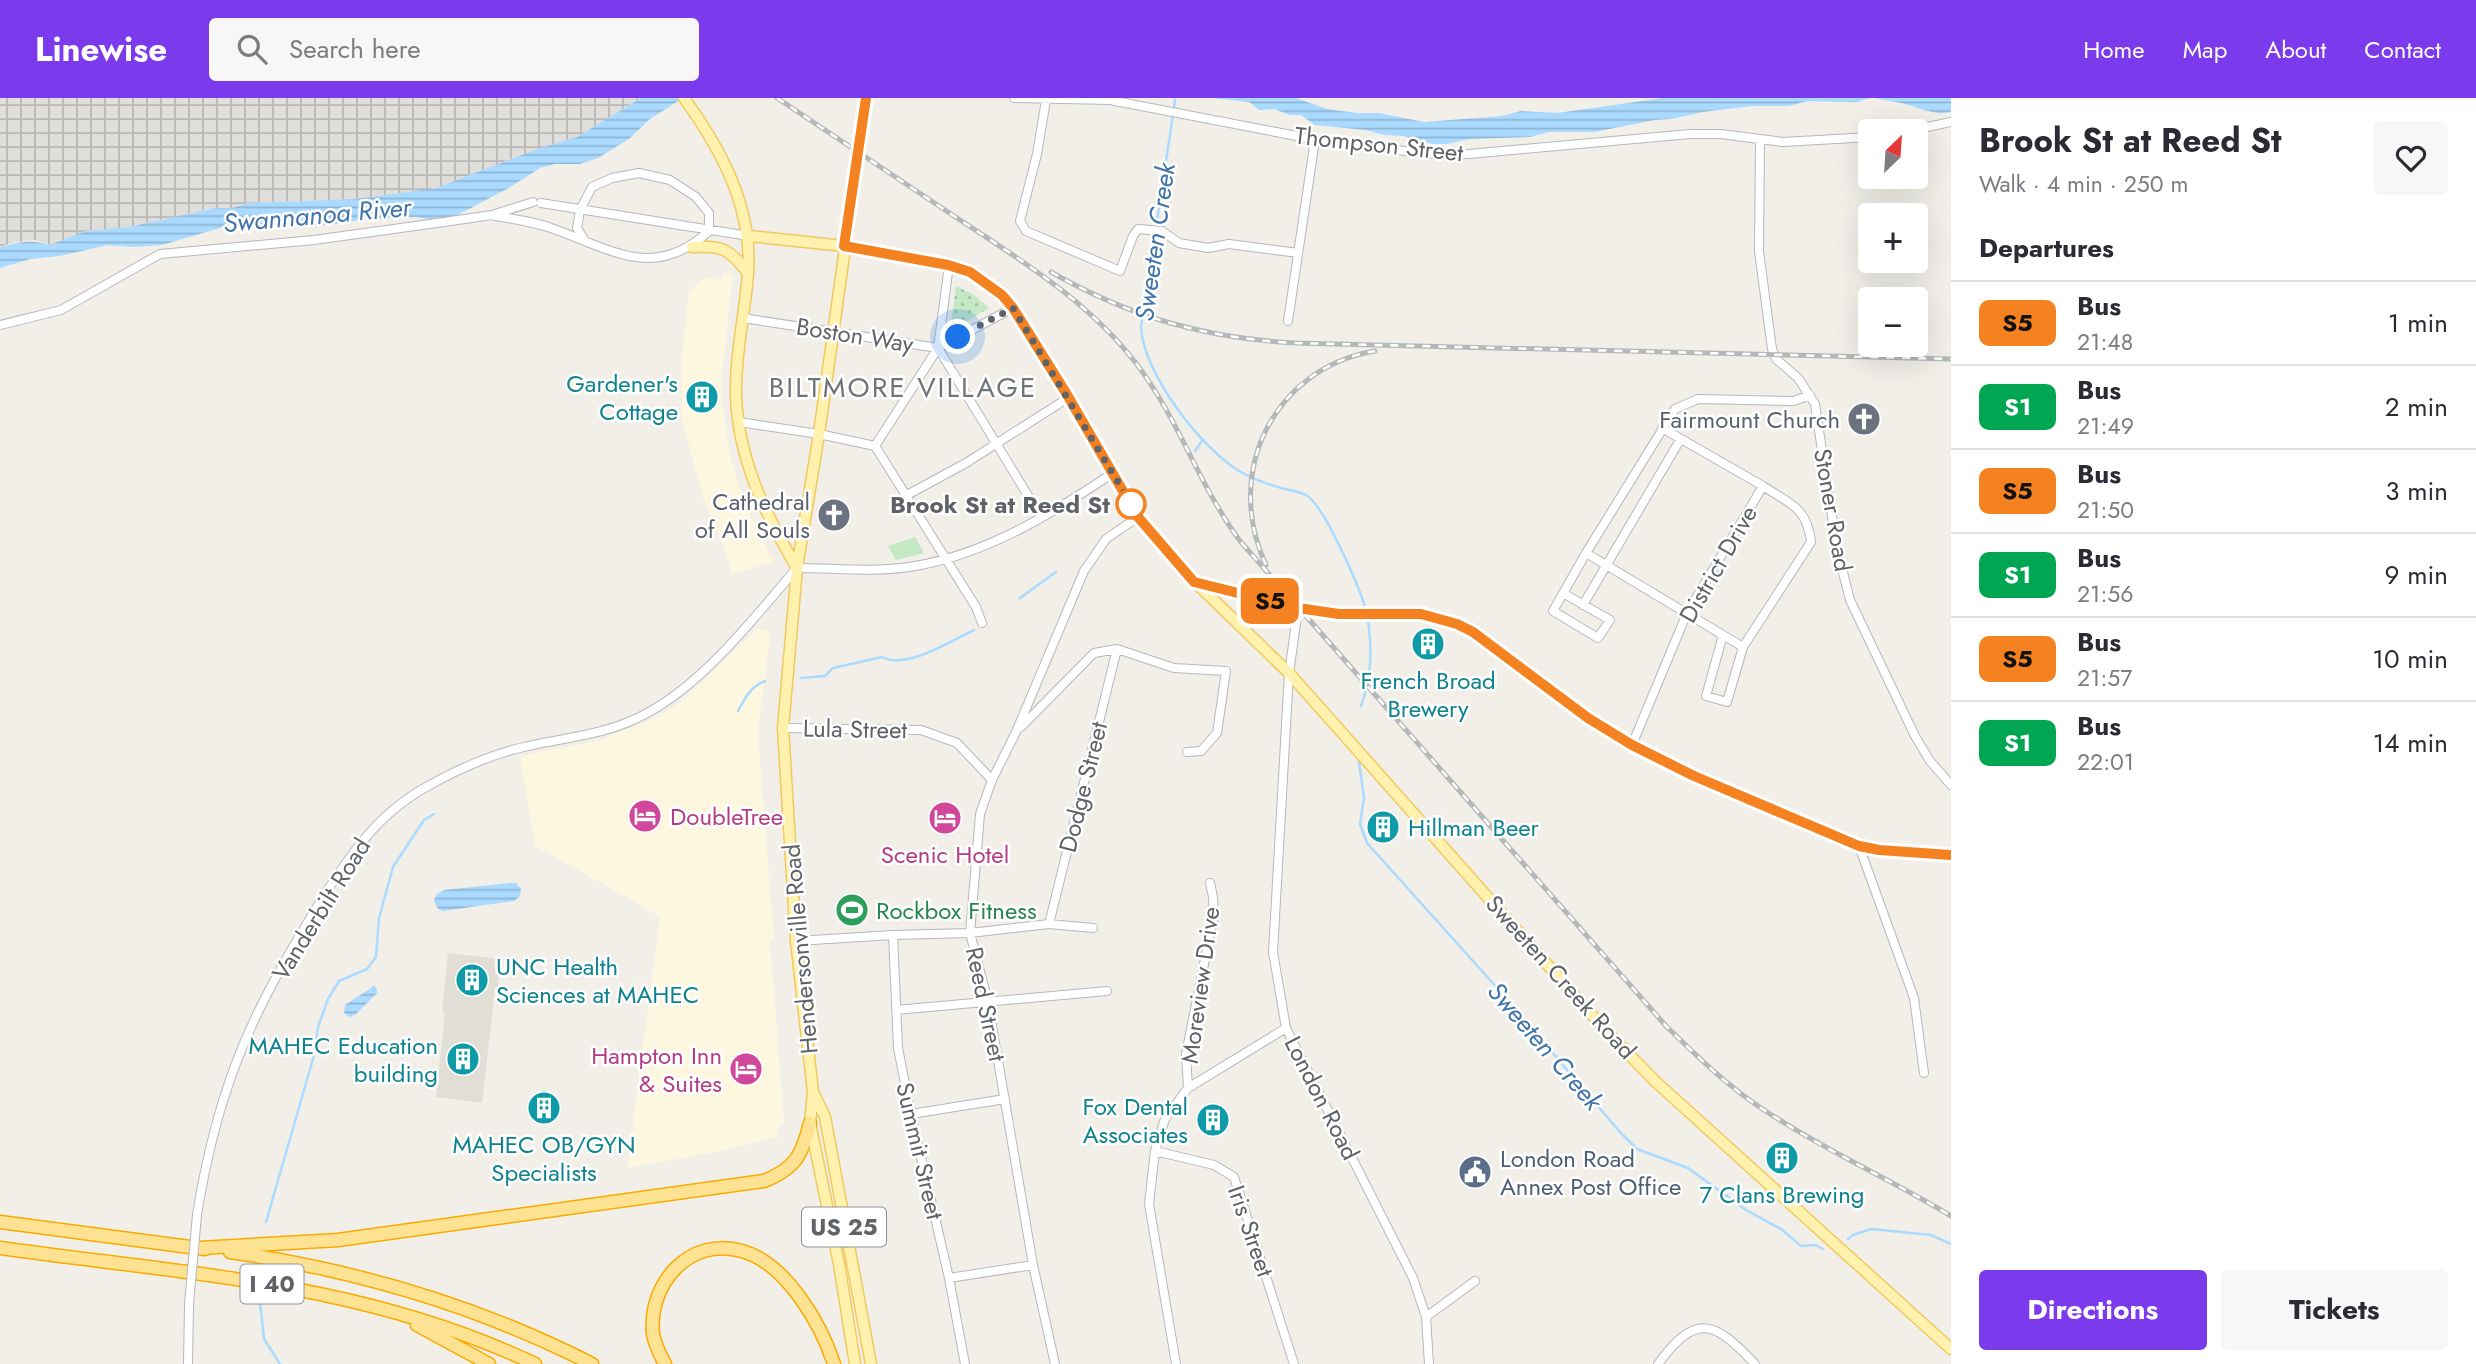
<!DOCTYPE html>
<meta charset="utf-8">
<style>
:root{--surface:#fff;--page:#f7f7f7;--text:#2b2b33;--muted:#7c7c81;--line:#e1e1e2;--accent:#7c3aed}
body{margin:0;font-family:Jost,sans-serif;background:var(--page);color:var(--text);height:100vh;display:flex;flex-direction:column;font-size:26px;white-space:nowrap}
*{box-sizing:border-box;margin:0}
p{font-size:23px;color:var(--muted)}
.icon{flex:none;width:38px;height:38px;fill:none;stroke:currentColor;stroke-width:2;stroke-linecap:round;stroke-linejoin:round}
.map{position:relative;flex:1;overflow:hidden}
.drawer{display:flex;flex-direction:column;background:var(--surface);width:525px}
.drawer>*{flex:none}
.badge{padding:0 14px;border-radius:10px;font-size:24px;line-height:46px}
.needle{width:46px;rotate:25deg}
.controls{position:absolute;left:1858px;top:21px;display:grid;gap:14px}
.controls a{display:grid;place-items:center;width:70px;height:70px;border-radius:7px;background:var(--surface);box-shadow:0 7px 28px #0002;font-size:35px}
.you{position:absolute;width:35px;height:35px;margin:-18px;border:5px solid #fff;border-radius:50%;background:#1a73e8;box-shadow:0 0 0 10px #1a73e833}
.map>.badge{position:absolute;translate:-50% -50%;box-shadow:0 0 0 4px #fff}
h2{padding:0 28px;font-size:26px;line-height:63px}
.round{display:grid;place-items:center;flex:none;width:74px;height:74px;border-radius:7px;background:var(--page)}
.headline{display:flex;align-items:center;justify-content:space-between;height:119px;padding:0 28px}
h1{font-size:33px;font-weight:700;line-height:52px}
.button{display:flex;gap:14px;margin-top:auto;padding:14px 28px}
.button a{flex:1;height:80px;border-radius:7px;background:var(--accent);color:#fff;font-size:28px;font-weight:700;line-height:80px;text-align:center}
.button a+a{background:var(--page);color:var(--text)}
ul{padding:0;list-style:none}
li{display:flex;align-items:center;gap:21px;height:84px;padding:0 28px;border-top:2px solid var(--line)}
li div{flex:1}
li b{display:block;font-size:26px}
li em{font-style:normal}
li .badge{min-width:77px;font-weight:700;text-align:center}
header{display:flex;align-items:center;gap:42px;box-sizing:border-box;height:98px;padding:0 35px;background:var(--accent);color:#fff}
header strong{font-size:33px}
nav{display:flex;gap:38px;margin-inline-start:auto;font-size:24px}
.search{width:490px;height:63px;background:var(--page);display:flex;align-items:center;gap:18px;box-sizing:border-box;padding:0 24px;border-radius:7px;color:var(--muted);font-size:26px}
main{display:flex;flex:1;min-height:0}
.map>svg:first-child{display:block}
</style>
<header>
<strong>Linewise</strong>
<div class="search"><svg class="icon" aria-label="search" viewBox="0 0 24 24"><circle cx="10" cy="10" r="6"/><path d="M15 15l6 6"/></svg>Search here</div>
<nav><a>Home</a><a>Map</a><a>About</a><a>Contact</a></nav>
</header>
<main>
<div class="map">
<svg width="1951" height="1266" viewBox="0 0 1951 1266">
<defs>
<pattern id="industrial-grid" width="8" height="8" patternUnits="userSpaceOnUse" patternTransform="scale(1.75)"><rect width="8" height="8" fill="#e0deda"/><path d="M0 4h8M4 0v8" fill="none" stroke="#b9b8b5"/></pattern>
<pattern id="park-dots" width="8" height="8" patternUnits="userSpaceOnUse" patternTransform="scale(1.75)"><rect width="8" height="8" fill="#c5e8c5"/><path d="M2 2h.1M6 6h.1" fill="none" stroke="#a3c0a4" stroke-width="1.8" stroke-linecap="round"/></pattern>
<pattern id="water-rules" width="6" height="5" patternUnits="userSpaceOnUse" patternTransform="scale(1.75)"><rect width="6" height="5" fill="#aadaff"/><path d="M0 2.5h6" fill="none" stroke="#8eb4d2"/></pattern>
</defs>
<rect width="100%" height="100%" fill="#f1efe8"/>
<!-- commercial -->
<path fill="#fef7e0" d="M724,174L733,177L722,274V304L730,359L746,409L774,464L732,476L725,451L703,400L682,321L681,266L689,194L705,179L722,182Z
M758,530L769,533L770,537L758,636L774,842H770L784,1026L778,1028L779,1039L720,1053L627,1070L660,818L535,748L520,658L601,642L653,621L680,605Z"/>
<!-- industrial -->
<path fill="url(#industrial-grid)" d="M0,0H641L577,39L540,50L436,90L355,101L248,105L232,110H215L129,129L85,133L50,147L35,142L15,144L0,149Z"/>
<!-- education -->
<path fill="#e1ded6" d="M448,855L501,861L498,888L495,890L482,1005L436,999L445,915L442,914Z"/>
<!-- park -->
<path fill="url(#park-dots)" d="M956,188L974,197L989,210L950,233Z"/>
<!-- pitch -->
<path fill="#c5e8c5" d="M915,439L924,455L896,462L888,448Z"/>
<!-- water -->
<path fill="url(#water-rules)" d="M641,0H683L650,21L629,41L598,60L580,66H555L540,70L507,91L444,124L416,119L366,121L329,127L234,126L162,147L132,149L108,147L60,158L30,161L0,170V149C22,144 28,141 50,147L85,133L129,129L215,110H232L248,105L355,101L436,90L540,50L577,39Z
M1211,0H1296L1327,11L1356,15H1379L1424,24L1502,18L1521,13L1558,15L1663,0H1870L1857,4L1807,3L1789,8H1752L1703,14L1671,21L1655,22L1594,34H1549L1530,39L1469,41L1447,46H1433L1404,38L1384,37L1366,32L1315,27L1301,17H1290L1274,11L1259,12L1249,4Z
M1875,0H1951V14C1934,18 1921,10 1905,6C1895,3 1885,3 1875,0Z
M511,785H516L521,791L520,798L514,803L443,813L438,811L434,803L436,797L444,792Z
M374,888L377,891V895L355,917L349,919L344,915L345,907Z"/>
<g fill="none" stroke-linecap="round" stroke-linejoin="round">
<!-- stream -->
<path stroke="#aadaff" stroke-width="2.5" d="M1174,11L1175,0
M1173,17L1141,228C1142,274 1202,352 1241,374C1255,382 1270,387 1285,391C1292,393 1300,394 1306,397C1325,408 1360,491 1367,515
M1195,353L1202,343
M1020,500L1056,474
M801,580L825,578L833,570L882,559C906,572 951,543 974,532
M1361,608C1372,577 1372,554 1368,521
M738,613C745,600 751,588 765,583
M1359,664L1364,700L1360,726L1367,745L1499,892L1620,1034L1637,1051L1688,1070L1746,1112L1781,1131L1801,1148L1815,1147L1823,1151
M266,1124L313,961L318,929L328,901L339,883L367,871L376,859L379,820L393,769L424,722L434,716
M1848,1141L1853,1137L1871,1131L1931,1137L1951,1146
M260,1204L264,1241L280,1266"/>
<defs>
<path id="minor" d="M1014,0L1110,2L1333,45L1440,57L1469,56L1690,36H1721L1783,44L1871,39
M1046,2L1037,56L1020,123L1026,133L1120,173L1133,138L1138,131L1162,133L1179,145L1208,150L1229,146L1298,155
M1909,33L1951,24
M1760,43L1759,153L1772,251L1776,261L1798,280L1815,306L1837,451L1850,502L1915,638L1930,663L1951,687
M541,105L749,138
M495,118C515,121 535,124 554,131C612,152 655,183 709,133V115L696,99L670,82L639,75L612,80L592,89L580,112L577,130L585,143
M743,220L938,250L1041,419
M1288,223L1315,42
M0,227L61,212L160,156L314,142L444,124L492,117L533,104
M938,250L1013,210
M739,324L819,336L875,348L976,509L982,525
M875,348L938,250L949,167
M1763,388C1790,406 1807,409 1811,444L1743,549L1586,455L1675,311L1698,301L1794,303L1810,297
M907,397L966,365L1068,300
M1563,495L1610,522L1598,540L1553,513L1586,455
M1583,507L1680,342
M1298,511L1289,575L1273,854L1286,930L1413,1180L1426,1219L1429,1266
M1723,537L1706,598L1727,604L1743,549
M1021,629L1094,555L1117,551L1174,570L1226,573L1217,635L1201,653L1187,654
M783,630L921,632L957,645L992,682
M1632,647L1687,515L1763,388L1662,330
M1859,748L1914,900L1924,975
M1049,826L1117,551
M893,837L898,950L911,1016L949,1180L965,1266
M796,843L893,837L970,835L1049,826L1093,830
M896,912L1107,893
M1188,990L1186,956L1214,816L1213,799L1210,785
M911,1016L1005,1001
M1155,1053L1214,1067L1234,1079L1294,1266
M197,1117C205,1067 217,1016 235,968C256,911 288,856 320,804C348,760 375,719 421,692C452,674 489,657 524,649C558,641 593,638 626,625C695,598 750,524 797,470C835,470 877,475 915,468C987,456 1053,415 1113,375
M949,1180L1033,1167
M1426,1219L1475,1183
M188,1266L189,1206
M1055,1266L1033,1167L988,904L970,835L980,716L992,682L1016,634L1084,473L1106,441L1138,419
M1176,1266L1149,1106L1155,1053L1165,1021L1188,990L1286,930
M1658,1266C1697,1213 1715,1224 1755,1266"/>
<path id="major" d="M684,0C721,51 753,110 748,175C745,216 735,256 736,297C738,361 765,416 797,470
M749,138L844,148L949,167L970,174L1002,197L1013,210L1064,293L1138,419L1194,483L1289,575L1608,935L1656,984L1951,1251
M692,149C723,147 729,151 748,175
M1194,483L1298,511L1339,517L1421,516L1457,526L1473,534L1588,620L1632,647L1692,677L1859,748L1879,752L1951,757
M814,996L825,1019L871,1266
M855,1266L839,1166L810,1025L813,994L796,843L783,630L797,470L819,336L866,0"/>
<path id="highway" d="M0,1124L205,1151
M0,1150C185,1176 362,1184 535,1266
M200,1150L338,1142L764,1083C796,1070 802,1057 810,1025
M230,1154C357,1172 478,1208 592,1266
M417,1227L489,1266
M665,1266C660,1257 655,1246 653,1236C648,1186 689,1138 742,1153C786,1165 821,1226 834,1266"/>
</defs>
<!-- minor casing -->
<use href="#minor" stroke="#b5b8bc" stroke-width="10"/>
<!-- major casing -->
<use href="#major" stroke="#f2c960" stroke-width="13"/>
<!-- highway casing -->
<use href="#highway" stroke="#f9ab00" stroke-width="15"/>
<!-- minor -->
<use href="#minor" stroke="#fff" stroke-width="8"/>
<!-- major -->
<use href="#major" stroke="#fff2af" stroke-width="10"/>
<!-- highway -->
<use href="#highway" stroke="#fde293" stroke-width="12"/>
<defs>
<path id="rail" d="M777,0C836,39 895,79 954,118C1019,161 1087,202 1135,264C1178,319 1198,386 1240,443L1666,928C1697,958 1728,989 1764,1012C1824,1052 1890,1081 1951,1118
M1051,174C1130,219 1204,240 1295,245L1951,261
M1266,467C1223,375 1273,270 1375,253"/>
</defs>
<!-- rail casing -->
<use href="#rail" stroke="#b6b7b8" stroke-width="5"/>
<!-- rail -->
<use href="#rail" stroke="#fff" stroke-width="2.5" stroke-dasharray="8" stroke-linecap="butt"/>
<defs>
<path id="minor-bridge" d="M189,1206L197,1117"/>
</defs>
<!-- minor-bridge casing -->
<use href="#minor-bridge" stroke="#b5b8bc" stroke-width="10" stroke-linecap="butt"/>
<!-- minor-bridge -->
<use href="#minor-bridge" stroke="#fff" stroke-width="8"/>
</g>
<g fill="none" stroke-linecap="round" stroke-linejoin="round">
<defs>
<path id="line" d="M866,0L844,148L948,167L970,174L1002,197L1013,210L1066,295L1138,419L1194,484L1298,510L1339,516H1421L1457,526L1473,534L1588,620L1632,647L1694,678L1859,748L1879,752L1951,757"/>
</defs>
<!-- line casing -->
<use href="#line" stroke="#fff" stroke-width="16"/>
<!-- line -->
<use href="#line" stroke="#f58220" stroke-width="10"/>
<!-- walk -->
<path stroke="#5f6368" stroke-width="7" stroke-dasharray="0 12.6" d="M958,239L1013,210L1136,414L1131,406"/>
</g>
<!-- icons -->
<defs>
<symbol id="building-disc" viewBox="-11 -11 22 22"><circle r="9.5" fill="#0f9aa8" stroke="#fff"/><path d="M-4-6H4V6H1V3H-1V6H-4ZM-2.5-4.3h1.7v1.8h-1.7ZM.8-4.3h1.7v1.8H.8ZM-2.5-1h1.7V.8h-1.7ZM.8-1h1.7V.8H.8Z" fill="#fff"/></symbol>
<symbol id="church-disc" viewBox="-11 -11 22 22"><circle r="9.5" fill="#6b7280" stroke="#fff"/><path d="M-1.2-6h2.4v3.5h3.3v2.4h-3.3V6h-2.4V-.1h-3.3v-2.4h3.3Z" fill="#fff"/></symbol>
<symbol id="hotel-disc" viewBox="-11 -11 22 22"><circle r="9.5" fill="#d1479c" stroke="#fff"/><path d="M-6-4.5h1.5V1H6V5H4.5V3h-9V5H-6ZM-4 0a1.8 1.8 0 1 1 3.6 0ZM.5 0V-2.5h3Q6-2.5 6 0Z" fill="#fff"/></symbol>
<symbol id="stadium-disc" viewBox="-11 -11 22 22"><circle r="9.5" fill="#2e9e5b" stroke="#fff"/><path d="M0-5a6.5 5 0 1 0 0 10a6.5 5 0 1 0 0-10ZM-3.5-1.8h7v3.6h-7Z" fill="#fff"/></symbol>
<symbol id="civic-disc" viewBox="-11 -11 22 22"><circle r="9.5" fill="#5c6f8a" stroke="#fff"/><path d="M-.6-6.5H3V-4.5H.6V-3L4-1V1h2V6H-6V1h2V-1L-.6-3ZM-1.2 2.5V6h2.4V2.5Z" fill="#fff"/></symbol>
</defs>
<g fill-rule="evenodd">
<use href="#building-disc" x="683" y="280" width="38" height="38"/>
<use href="#church-disc" x="1845" y="302" width="38" height="38"/>
<use href="#church-disc" x="815" y="398" width="38" height="38"/>
<use href="#building-disc" x="1409" y="527" width="38" height="38"/>
<use href="#hotel-disc" x="626" y="699" width="38" height="38"/>
<use href="#hotel-disc" x="926" y="701" width="38" height="38"/>
<use href="#building-disc" x="1364" y="710" width="38" height="38"/>
<use href="#stadium-disc" x="833" y="793" width="38" height="38"/>
<use href="#building-disc" x="453" y="863" width="38" height="38"/>
<use href="#building-disc" x="444" y="942" width="38" height="38"/>
<use href="#hotel-disc" x="727" y="952" width="38" height="38"/>
<use href="#building-disc" x="525" y="991" width="38" height="38"/>
<use href="#building-disc" x="1194" y="1003" width="38" height="38"/>
<use href="#building-disc" x="1763" y="1041" width="38" height="38"/>
<use href="#civic-disc" x="1456" y="1055" width="38" height="38"/>
</g>
<!-- markers -->
<circle fill="#fff" stroke="#f58220" stroke-width="3.5" cx="1131" cy="406" r="14"/>
<g text-anchor="middle" dominant-baseline="central" stroke-width="5" stroke-linejoin="round" paint-order="stroke">
<!-- shield labels -->
<g fill="#fff" stroke="#8f9295" stroke-width="2">
<rect x="802" y="1109.5" width="84" height="39" rx="5"/>
<rect x="240.5" y="1166.5" width="63" height="39" rx="5"/>
</g>
<g font-size="23" font-weight="bold" fill="#5f6368">
<text x="844" y="1129">US 25</text>
<text x="272" y="1186">I 40</text>
</g>
<!-- street labels -->
<g font-size="24" fill="#5f6368" stroke="#fff">
<text transform="translate(1379 46) rotate(6)">Thompson Street</text>
<text transform="translate(855 237) rotate(9)">Boston Way</text>
<text transform="translate(1833 412) rotate(80)">Stoner Road</text>
<text transform="translate(1718 466) rotate(-60)">District Drive</text>
<text transform="translate(855 631) rotate(1)">Lula Street</text>
<text transform="translate(1083 689) rotate(-76)">Dodge Street</text>
<text transform="translate(321 811) rotate(-58)">Vanderbilt Road</text>
<text transform="translate(800 851) rotate(-95)">Hendersonville Road</text>
<text transform="translate(1561 879) rotate(48)">Sweeten Creek Road</text>
<text transform="translate(1200 887) rotate(-82)">Moreview Drive</text>
<text transform="translate(986 906) rotate(78)">Reed Street</text>
<text transform="translate(1322 1000) rotate(63)">London Road</text>
<text transform="translate(920 1053) rotate(77)">Summit Street</text>
<text transform="translate(1251 1133) rotate(71)">Iris Street</text>
</g>
<!-- culture labels -->
<g font-size="24" fill="#0d838f" stroke="#fff" text-anchor="end">
<text x="678" y="285">Gardener's<tspan x="678" dy="28">Cottage</tspan></text>
<text x="1428" y="582" text-anchor="middle">French Broad<tspan x="1428" dy="28">Brewery</tspan></text>
<text x="1408" y="729" text-anchor="start">Hillman Beer</text>
<text x="496" y="868" text-anchor="start">UNC Health<tspan x="496" dy="28">Sciences at MAHEC</tspan></text>
<text x="438" y="947">MAHEC Education<tspan x="438" dy="28">building</tspan></text>
<text x="1188" y="1008">Fox Dental<tspan x="1188" dy="28">Associates</tspan></text>
<text x="544" y="1046" text-anchor="middle">MAHEC OB/GYN<tspan x="544" dy="28">Specialists</tspan></text>
<text x="1782" y="1096" text-anchor="middle">7 Clans Brewing</text>
</g>
<!-- worship labels -->
<g font-size="24" fill="#5b616d" stroke="#fff" text-anchor="end">
<text x="1840" y="321">Fairmount Church</text>
<text x="810" y="403">Cathedral<tspan x="810" dy="28">of All Souls</tspan></text>
</g>
<!-- stop labels -->
<g font-size="24" font-weight="bold" fill="#5f6368" stroke="#fff" text-anchor="end">
<text x="1110" y="406">Brook St at Reed St</text>
</g>
<!-- hotel labels -->
<g font-size="24" fill="#b23c85" stroke="#fff" text-anchor="start">
<text x="670" y="718">DoubleTree</text>
<text x="945" y="756" text-anchor="middle">Scenic Hotel</text>
<text x="722" y="957" text-anchor="end">Hampton Inn<tspan x="722" dy="28">&amp; Suites</tspan></text>
</g>
<!-- leisure labels -->
<g font-size="24" fill="#27864d" stroke="#fff" text-anchor="start">
<text x="876" y="812">Rockbox Fitness</text>
</g>
<!-- service labels -->
<g font-size="24" fill="#4e5e75" stroke="#fff" text-anchor="start">
<text x="1500" y="1060">London Road<tspan x="1500" dy="28">Annex Post Office</tspan></text>
</g>
<!-- water labels -->
<g font-size="26" font-style="italic" fill="#4174aa" stroke="#fff">
<text transform="translate(317 117) rotate(-5)">Swannanoa River</text>
<text transform="translate(1155 144) rotate(-82)">Sweeten Creek</text>
<text transform="translate(1545 948) rotate(49)">Sweeten Creek</text>
</g>
<!-- quarter labels -->
<g font-size="28" letter-spacing="2" fill="#70757a" stroke="#fff">
<text x="903" y="289">BILTMORE VILLAGE</text>
</g>
</g>
</svg>
<div class="controls">
<a><svg class="needle" viewBox="-14 -14 28 28"><path d="M0-13l5 13h-10z" fill="#e53935"/><path d="M0 13l5-13h-10z" fill="#7c7c81"/></svg></a>
<a>+</a>
<a>−</a>
</div>
<div class="you" style="left:958px;top:239px"></div>
<b class="badge" style="left:1270px;top:503px;background:#f58220;color:#111">S5</b>
</div>
<section class="drawer">
<div class="headline"><div><h1>Brook St at Reed St</h1><p>Walk · 4 min · 250 m</p></div><a class="round"><svg class="icon" aria-label="heart" viewBox="0 0 24 24"><path d="M12 20l-8-8c-3-5 5-10 8-4 3-6 11-1 8 4z"/></svg></a></div>
<h2>Departures</h2>
<ul>
<li><span class="badge" style="background:#f58220;color:#111">S5</span><div><b>Bus</b><p>21:48</p></div><em>1 min</em></li>
<li><span class="badge" style="background:#00a651;color:#fff">S1</span><div><b>Bus</b><p>21:49</p></div><em>2 min</em></li>
<li><span class="badge" style="background:#f58220;color:#111">S5</span><div><b>Bus</b><p>21:50</p></div><em>3 min</em></li>
<li><span class="badge" style="background:#00a651;color:#fff">S1</span><div><b>Bus</b><p>21:56</p></div><em>9 min</em></li>
<li><span class="badge" style="background:#f58220;color:#111">S5</span><div><b>Bus</b><p>21:57</p></div><em>10 min</em></li>
<li><span class="badge" style="background:#00a651;color:#fff">S1</span><div><b>Bus</b><p>22:01</p></div><em>14 min</em></li>
</ul>
<div class="button"><a>Directions</a><a>Tickets</a></div>
</section>
</main>
